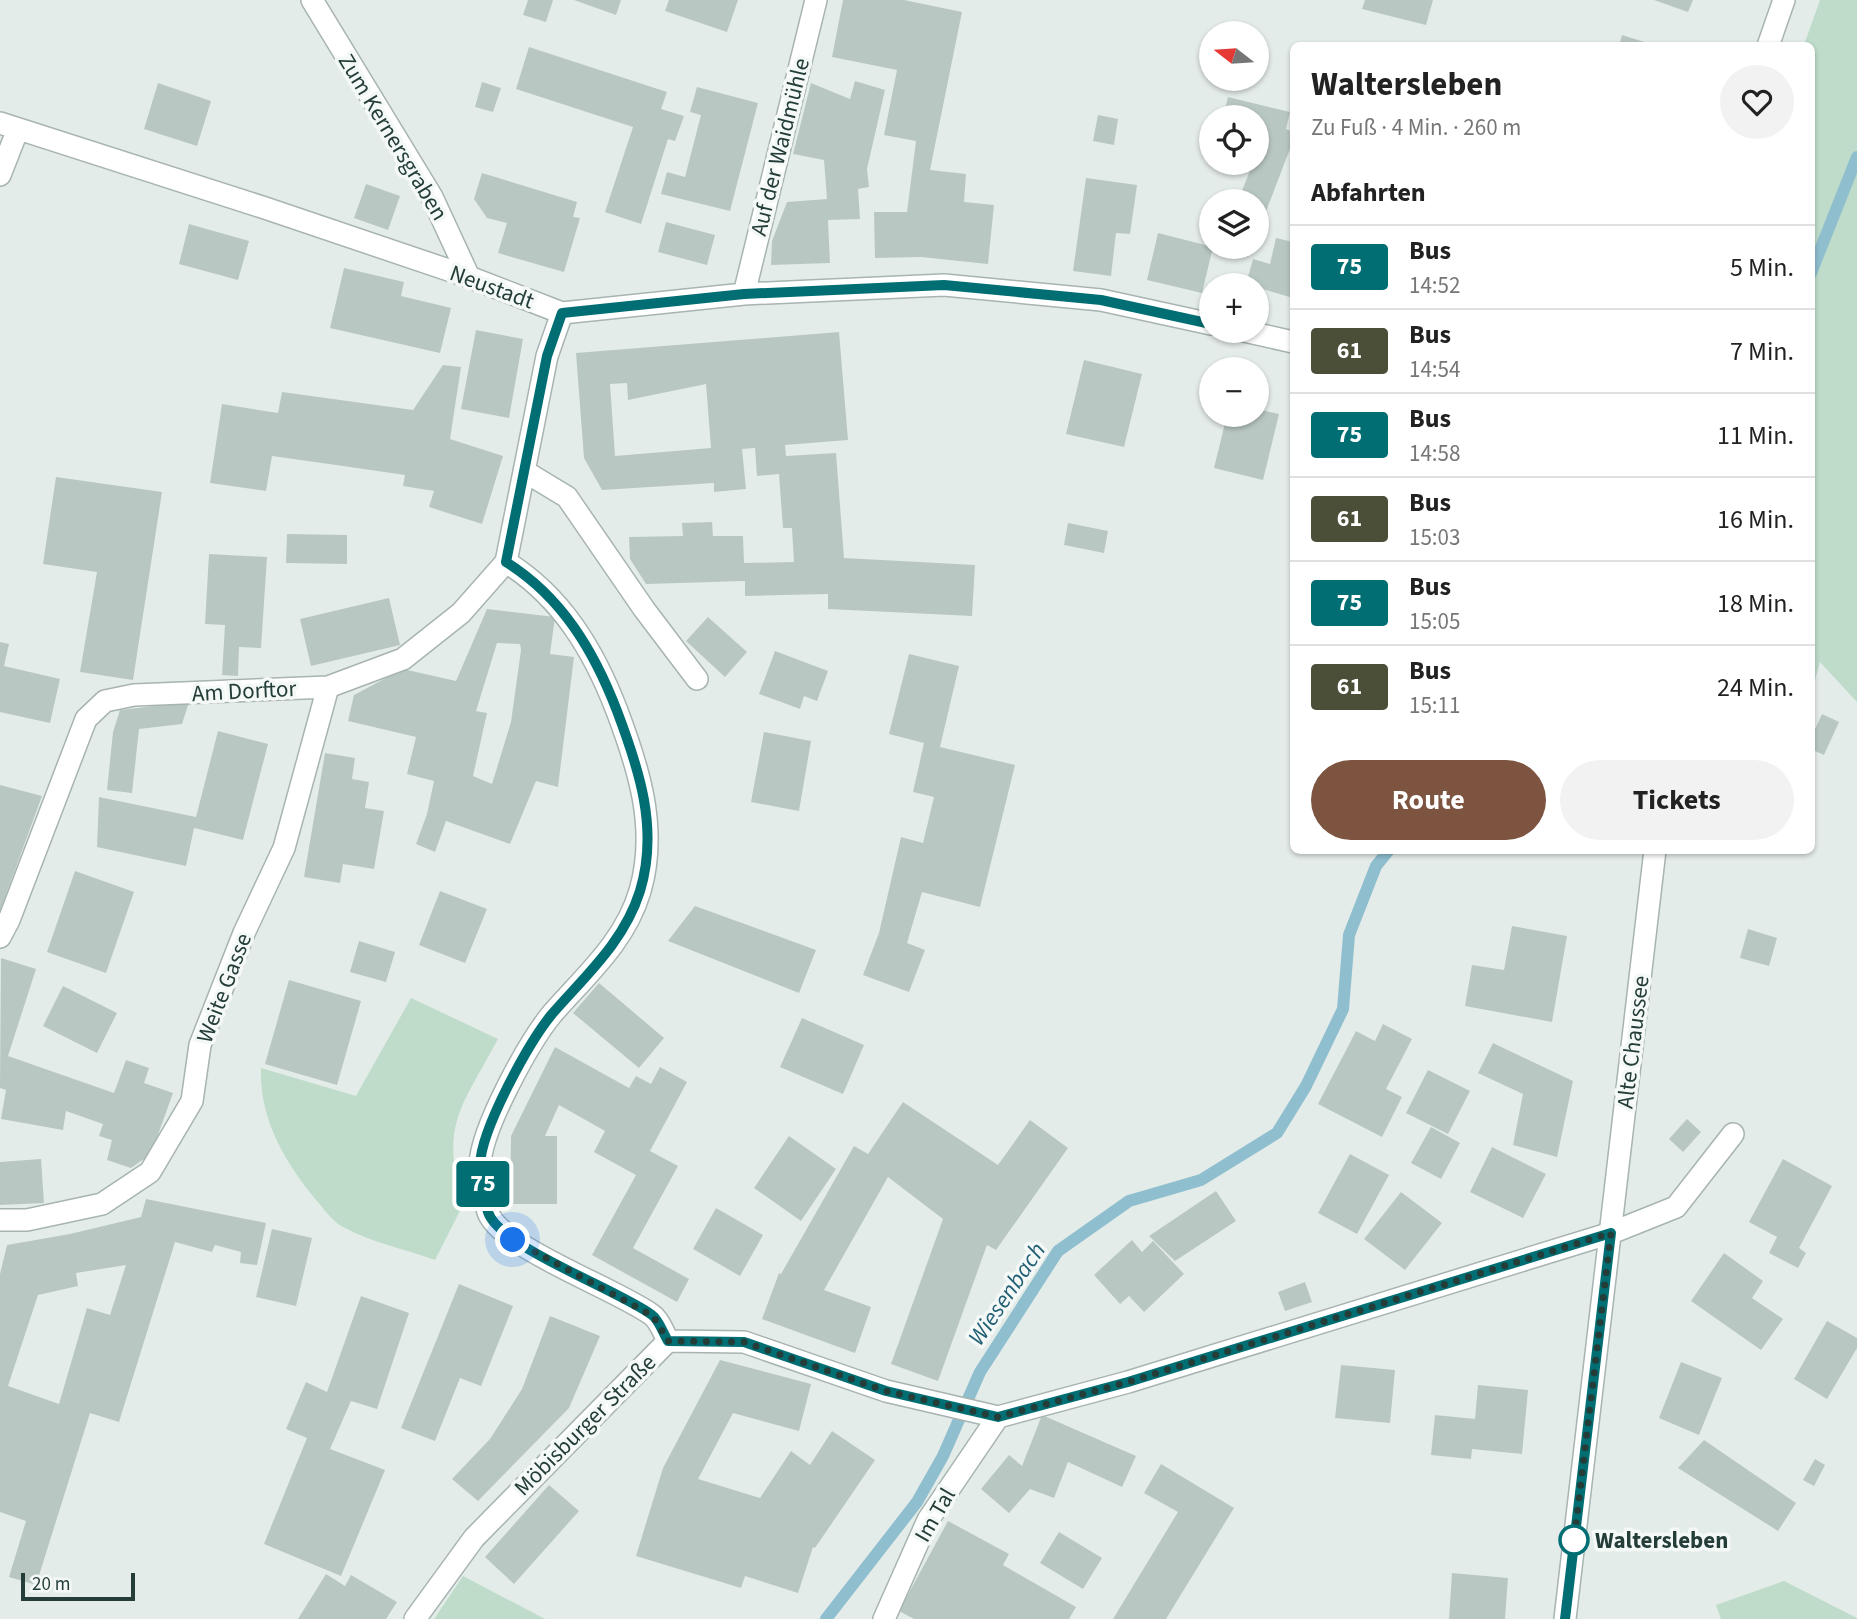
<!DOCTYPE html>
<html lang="de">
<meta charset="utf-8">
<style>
:root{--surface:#fff;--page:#f2f2f2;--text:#222;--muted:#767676;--line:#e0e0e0;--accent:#7c5440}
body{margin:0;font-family:"Source Sans 3",sans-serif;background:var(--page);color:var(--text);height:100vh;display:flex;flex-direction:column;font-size:26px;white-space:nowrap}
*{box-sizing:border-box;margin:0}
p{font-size:23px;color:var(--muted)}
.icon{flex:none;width:38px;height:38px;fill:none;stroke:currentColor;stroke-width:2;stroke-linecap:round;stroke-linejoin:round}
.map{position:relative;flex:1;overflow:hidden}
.sheet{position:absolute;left:1290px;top:42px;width:525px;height:812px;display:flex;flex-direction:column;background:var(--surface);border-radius:10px;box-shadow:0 2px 5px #0004}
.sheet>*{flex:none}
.badge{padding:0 14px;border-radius:5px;font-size:24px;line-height:46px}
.needle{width:46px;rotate:287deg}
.controls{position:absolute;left:1199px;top:21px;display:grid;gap:14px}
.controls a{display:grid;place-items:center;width:70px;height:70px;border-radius:50%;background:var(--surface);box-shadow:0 2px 5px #0004;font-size:35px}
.scale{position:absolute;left:21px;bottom:18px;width:114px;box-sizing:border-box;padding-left:7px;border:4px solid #243d39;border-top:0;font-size:19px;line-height:24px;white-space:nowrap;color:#243d39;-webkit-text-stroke:5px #f4f9f7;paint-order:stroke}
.you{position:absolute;width:35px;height:35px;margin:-18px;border:5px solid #fff;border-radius:50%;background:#1a73e8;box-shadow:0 0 0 10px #1a73e833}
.map>.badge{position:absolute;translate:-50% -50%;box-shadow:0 0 0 4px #fff}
h2{padding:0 21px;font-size:26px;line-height:63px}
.round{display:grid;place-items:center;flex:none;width:74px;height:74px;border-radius:37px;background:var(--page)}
.headline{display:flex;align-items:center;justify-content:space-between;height:119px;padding:0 21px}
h1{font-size:33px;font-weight:700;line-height:52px}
.action{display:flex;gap:14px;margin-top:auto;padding:14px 21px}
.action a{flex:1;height:80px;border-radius:42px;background:var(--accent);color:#fff;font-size:28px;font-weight:700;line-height:80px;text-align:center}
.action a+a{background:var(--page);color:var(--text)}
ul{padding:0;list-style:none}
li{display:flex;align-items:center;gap:21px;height:84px;padding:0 21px;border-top:2px solid var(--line)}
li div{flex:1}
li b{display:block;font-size:26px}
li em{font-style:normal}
li .badge{min-width:77px;font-weight:700;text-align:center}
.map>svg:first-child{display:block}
</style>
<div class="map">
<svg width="1857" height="1619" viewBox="0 0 1857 1619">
<rect width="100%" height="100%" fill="#e4ece9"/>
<!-- green -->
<path fill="#bedcc9" d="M1820,0H1857V702L1820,662L1811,694V46L1804,45Z
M411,998L498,1039C463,1105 438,1126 464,1203L435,1260C405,1249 370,1242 343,1227C333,1222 324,1209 316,1200C285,1162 259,1119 261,1068L356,1096Z
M463,1576L545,1619H434Z
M1784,1581L1857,1618V1619H1721L1716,1605Z"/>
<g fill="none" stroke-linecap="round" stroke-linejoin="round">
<!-- stream -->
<path stroke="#8fbece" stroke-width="12" d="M1811,273L1857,157
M826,1619L917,1502L943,1456L980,1372L1058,1251L1129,1201L1201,1180L1277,1133L1306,1086L1343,1009L1349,935L1376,866L1389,850"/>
</g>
<!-- building -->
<path fill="#b9c7c3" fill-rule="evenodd" d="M528,0H553L546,22L523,15Z
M574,0H621L616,15Z
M669,0H738L727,32L665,11Z
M843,0H904L962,12L930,170L966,174L964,202L994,205L988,264L921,257L875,258L874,212H907L916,141L884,135L897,70L832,57Z
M1365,0H1433L1426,25L1362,9Z
M1654,0H1693L1688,12Z
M1622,35L1654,45V46H1619Z
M529,47L667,92L661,109L684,116L675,141L668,139L641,224L605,212L633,127L516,89Z
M855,81L885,90L867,169L869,187L858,189L860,219L828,220L830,263L771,265L772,241L787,202L827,199L824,160L793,154L811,83L850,99Z
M482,82L501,88L493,112L475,107Z
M158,83L211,101L197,146L144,129Z
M697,87L758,103L730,211L661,194L667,172L685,177L701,115L690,112Z
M1228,97L1290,112L1286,129L1293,132V141L1257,235L1256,201H1238L1253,163H1256V117H1223Z
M1098,115L1118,119L1114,145L1093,141Z
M482,173L577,202L573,217L580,218L564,272L498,253L507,223L487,218L474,199Z
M1086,178L1137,185L1130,234L1116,233L1111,276L1073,271Z
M366,184L400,196L388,230L354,218Z
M666,222L715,235L707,265L658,252Z
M189,224L249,241L238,280L179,264Z
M1158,233L1213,247L1202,293L1147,280Z
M1276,238L1293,242V298L1246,284L1253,259L1270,264Z
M1223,247H1252L1248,257Z
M344,268L404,282L401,296L451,308L440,353L330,328Z
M476,330L523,339L509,418L461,409Z
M839,332L848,440L785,445L786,456L836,453L844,558L975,565L972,616L828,609V594L745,596V581L646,584L630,559L629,537L683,536L682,523L712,522L713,536H743L744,563L794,562L792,528H783L779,474L757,476L755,448L742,449L746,489L714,492V483L602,490L584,458L576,353ZM627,383L628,400L706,384L711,448L615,456L610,384Z
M1084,360L1142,374L1124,447L1066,434Z
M443,365L461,367L450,439L503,456L482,524L429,507L434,491L403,486L405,475L336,465L272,456L266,491L210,483L222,404L278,413L282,392L413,410Z
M1256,409L1279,414L1263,480L1214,468L1227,415H1256Z
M56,477L162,492L133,680L80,672L97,572L43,564Z
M1068,523L1108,531L1104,553L1064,545Z
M287,534L347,535V564L286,563Z
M209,554L267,557L261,648L239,647L238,676L222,675L225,625L205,624Z
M389,598L400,645L311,666L300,619Z
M487,609L555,617L550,654L574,657L558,787L536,781L510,844L446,821L435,852L416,844L427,814L434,781L407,774L416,737L348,721L354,695L403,669L456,681ZM497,643L520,644L521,650L511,722L492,784L473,776L487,713L476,711Z
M708,617L747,652L725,677L686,641Z
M0,642L9,644L4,666L60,679L50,723L0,712Z
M775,651L828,671L817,701L804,696L800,709L759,694Z
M909,654L959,666L940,747L1015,765L980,907L922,892L907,943L925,950L909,992L863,975L879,933L901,837L923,843L934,797L913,792L924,743L889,734Z
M189,702L182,724L139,729L132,793L107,790L113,732L120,710Z
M1822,714L1839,722L1824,755L1811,749V738Z
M218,731L268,744L243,840L194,828L186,866L97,847L99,797L196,817Z
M764,732L811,741L799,811L751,802Z
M325,753L355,758L352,779L369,782L365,808L384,811L374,869L343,864L340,883L304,877Z
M0,785L42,796L0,911Z
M75,871L134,892L106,973L47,952Z
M440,891L487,909L465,963L419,945Z
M695,906L816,950L799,993L668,941Z
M1512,926L1567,936L1552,1022L1465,1006L1472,965L1504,970Z
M1748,929L1777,938L1769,966L1740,958Z
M359,941L395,952L386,982L350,972Z
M1,958L36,969L8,1056L114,1093L126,1060L149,1068L144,1083L173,1093L151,1154L131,1168L107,1160L112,1140L99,1136L103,1124L66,1111L63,1130L1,1119L6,1090L0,1088Z
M289,980L361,1001L337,1085L265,1064Z
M599,983L664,1038L639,1068L573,1013Z
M63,986L117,1013L97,1053L43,1026Z
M802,1018L864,1045L843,1094L780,1067Z
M1383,1024L1412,1039L1386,1089L1402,1097L1382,1137L1318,1104L1356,1031L1375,1041Z
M1493,1043L1573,1081L1557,1157L1513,1145L1523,1094L1478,1073Z
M555,1047L629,1088L636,1076L651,1084L660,1067L687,1082L650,1151L678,1166L633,1248L689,1279L677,1302L592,1255L636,1175L594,1152L605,1131L559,1105L545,1136H557V1204H510L511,1136Z
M1428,1070L1470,1091L1448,1134L1406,1113Z
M903,1102L998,1165L1030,1120L1068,1148L996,1250L987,1245L938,1381L891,1364L943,1219L888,1177L824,1290L871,1307L855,1353L762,1319L779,1273L781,1274L854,1146L868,1154Z
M1687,1119L1701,1132L1683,1152L1669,1139Z
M1431,1127L1460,1143L1441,1179L1411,1163Z
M789,1136L836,1169L801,1221L754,1188Z
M1492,1147L1546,1174L1523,1218L1470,1192Z
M1350,1154L1389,1175L1357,1234L1318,1213Z
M41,1159L44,1203L0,1205V1162Z
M1783,1159L1832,1186L1799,1248L1806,1253L1798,1268L1769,1253L1777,1237L1749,1222Z
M1216,1191L1236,1221L1175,1261L1149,1236Z
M1401,1192L1442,1223L1405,1270L1364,1239Z
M146,1199L266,1223L257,1265L240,1263L241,1252L215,1245L212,1252L175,1242L119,1422L90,1413L36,1585L9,1577L26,1521L0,1512V1274L7,1245L70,1234L141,1217ZM126,1265L110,1315L87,1308L59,1404L8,1386L38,1295L78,1286L76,1273Z
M716,1208L763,1235L740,1276L693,1249Z
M272,1229L312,1238L296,1306L256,1297Z
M1132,1240L1142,1252L1153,1241L1184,1274L1144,1312L1129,1296L1120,1304L1094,1275Z
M1724,1253L1763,1281L1752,1298L1783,1319L1761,1350L1691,1301Z
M1305,1282L1312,1302L1285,1311L1278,1292Z
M459,1284L513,1306L481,1386L460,1378L435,1441L401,1428Z
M361,1296L409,1313L377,1409L351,1401L330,1449L385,1470L341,1576L264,1544L307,1438L286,1429L306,1382L327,1392Z
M550,1316L600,1336L569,1408L478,1501L452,1479L490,1439L522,1389Z
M1827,1321L1857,1338V1348L1827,1399L1794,1379Z
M720,1360L811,1384L799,1431L733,1413L698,1479L760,1498L791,1451L810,1465L832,1431L875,1460L815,1548L813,1547L798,1593L745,1576L741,1588L636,1556L663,1468Z
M1681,1362L1722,1378L1699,1435L1659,1418Z
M1341,1365L1395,1370L1390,1423L1335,1418Z
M1478,1385L1528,1390L1522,1454L1472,1449L1471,1459L1431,1455L1435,1415L1475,1419Z
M1042,1415L1136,1456L1122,1487L1068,1462L1054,1498L1030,1489L1009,1513L981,1489L1009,1455L1022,1466Z
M1704,1440L1796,1503L1778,1531L1678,1468Z
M1815,1459L1825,1465L1814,1486L1803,1480Z
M1161,1464L1234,1508L1166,1619H1113L1178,1512L1144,1493Z
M549,1485L579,1511L514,1584L485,1557Z
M948,1521L1009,1554L1003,1565L1076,1607L1069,1619H914L899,1611Z
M1059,1532L1102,1558L1083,1589L1040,1563Z
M1452,1573L1508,1578L1505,1619H1449Z
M326,1574L345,1586L351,1575L397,1602L386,1619H298Z"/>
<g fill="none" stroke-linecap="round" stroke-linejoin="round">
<defs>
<path id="minor" d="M312,0L432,197L469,277
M1768,46L1784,0
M0,123L265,208L469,277L562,313L744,294L944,285L1101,300L1211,324
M0,175L18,129
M744,294L816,0
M1244,331L1293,342
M524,471L567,497L644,609L697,679
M506,562C562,597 594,651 617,711C639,769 658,829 640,891C625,942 586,975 552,1014C529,1042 481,1129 480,1165C479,1178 484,1199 488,1212C499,1247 619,1290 652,1315C659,1320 664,1333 668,1341
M0,937L9,920L86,719L105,701L134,695L328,687L403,659L461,613L506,562L547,356L562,313
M0,1220H27L102,1204L150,1172L192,1101L200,1045L244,933L284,848L328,687
M415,1619L474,1538L668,1341L744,1342L886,1391L998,1417L1128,1382L1611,1233L1676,1207L1733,1134
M884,1619L928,1520L998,1417
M1565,1619L1655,850"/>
</defs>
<!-- minor casing -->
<use href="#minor" stroke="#a7b4b1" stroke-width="24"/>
<!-- minor -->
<use href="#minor" stroke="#fff" stroke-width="21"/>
</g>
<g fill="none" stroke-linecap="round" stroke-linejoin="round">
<defs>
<path id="line" d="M1211,324L1101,300L944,285L744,294L562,313L547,356L506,562C562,597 594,651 617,711C639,769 659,829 640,891C624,942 586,975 552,1014C529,1042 481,1129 480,1165C479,1178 484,1199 488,1212C499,1247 619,1290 652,1315C659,1320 663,1333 668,1341L744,1342L886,1391L998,1417L1128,1382L1611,1233L1565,1619"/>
</defs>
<!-- line casing -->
<use href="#line" stroke="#fff" stroke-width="16"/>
<!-- line -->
<use href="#line" stroke="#006e72" stroke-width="10"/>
<!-- walk -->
<path stroke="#243d39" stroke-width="7" stroke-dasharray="0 12.6" d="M513,1240L653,1316L668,1341L744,1342L886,1391L998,1417L1128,1382L1611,1233L1574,1540"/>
</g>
<!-- markers -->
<circle fill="#fff" stroke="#006e72" stroke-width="3.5" cx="1574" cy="1540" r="14"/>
<g text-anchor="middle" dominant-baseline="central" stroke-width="7" stroke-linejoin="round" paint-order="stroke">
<!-- street labels -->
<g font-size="23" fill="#243d39" stroke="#f4f9f7">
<text transform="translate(393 137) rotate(59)">Zum Kernersgraben</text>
<text transform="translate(780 147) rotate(-76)">Auf der Waidmühle</text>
<text transform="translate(492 287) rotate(20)">Neustadt</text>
<text transform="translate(244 691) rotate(-3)">Am Dorftor</text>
<text transform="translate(224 988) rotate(-69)">Weite Gasse</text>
<text transform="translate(1633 1042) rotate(-83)">Alte Chaussee</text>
<text transform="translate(585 1425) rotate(-45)">Möbisburger Straße</text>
<text transform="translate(935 1515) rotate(-60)">Im Tal</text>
</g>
<!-- stop labels -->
<g font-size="23" font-weight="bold" fill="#243d39" stroke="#f4f9f7" text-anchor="start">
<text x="1595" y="1540">Waltersleben</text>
</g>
<!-- water labels -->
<g font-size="24" font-style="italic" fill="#225f75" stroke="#f4f9f7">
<text transform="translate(1007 1294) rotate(-56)">Wiesenbach</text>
</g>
</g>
</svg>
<div class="controls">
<a><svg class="needle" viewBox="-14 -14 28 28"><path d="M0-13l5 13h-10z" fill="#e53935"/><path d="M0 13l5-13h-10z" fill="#767676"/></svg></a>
<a><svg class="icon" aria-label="locate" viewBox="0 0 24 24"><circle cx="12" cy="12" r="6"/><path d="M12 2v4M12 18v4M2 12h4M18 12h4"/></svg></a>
<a><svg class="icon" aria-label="layers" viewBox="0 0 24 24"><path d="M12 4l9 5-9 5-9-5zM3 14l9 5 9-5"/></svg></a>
<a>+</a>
<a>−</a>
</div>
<div class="scale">20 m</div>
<div class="you" style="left:513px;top:1240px"></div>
<b class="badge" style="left:483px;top:1184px;background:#006e72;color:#fff">75</b>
<section class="sheet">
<div class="headline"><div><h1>Waltersleben</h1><p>Zu Fuß · 4 Min. · 260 m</p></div><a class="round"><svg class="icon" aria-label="heart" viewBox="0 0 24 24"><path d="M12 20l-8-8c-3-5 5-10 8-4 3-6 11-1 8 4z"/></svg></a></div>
<h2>Abfahrten</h2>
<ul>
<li><span class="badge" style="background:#006e72;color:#fff">75</span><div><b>Bus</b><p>14:52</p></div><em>5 Min.</em></li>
<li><span class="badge" style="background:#4b4f38;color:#fff">61</span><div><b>Bus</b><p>14:54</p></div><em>7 Min.</em></li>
<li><span class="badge" style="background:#006e72;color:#fff">75</span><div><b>Bus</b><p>14:58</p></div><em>11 Min.</em></li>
<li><span class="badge" style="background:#4b4f38;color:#fff">61</span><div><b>Bus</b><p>15:03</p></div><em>16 Min.</em></li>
<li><span class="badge" style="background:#006e72;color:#fff">75</span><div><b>Bus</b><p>15:05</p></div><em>18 Min.</em></li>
<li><span class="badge" style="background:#4b4f38;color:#fff">61</span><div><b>Bus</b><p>15:11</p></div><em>24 Min.</em></li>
</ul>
<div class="action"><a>Route</a><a>Tickets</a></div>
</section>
</div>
